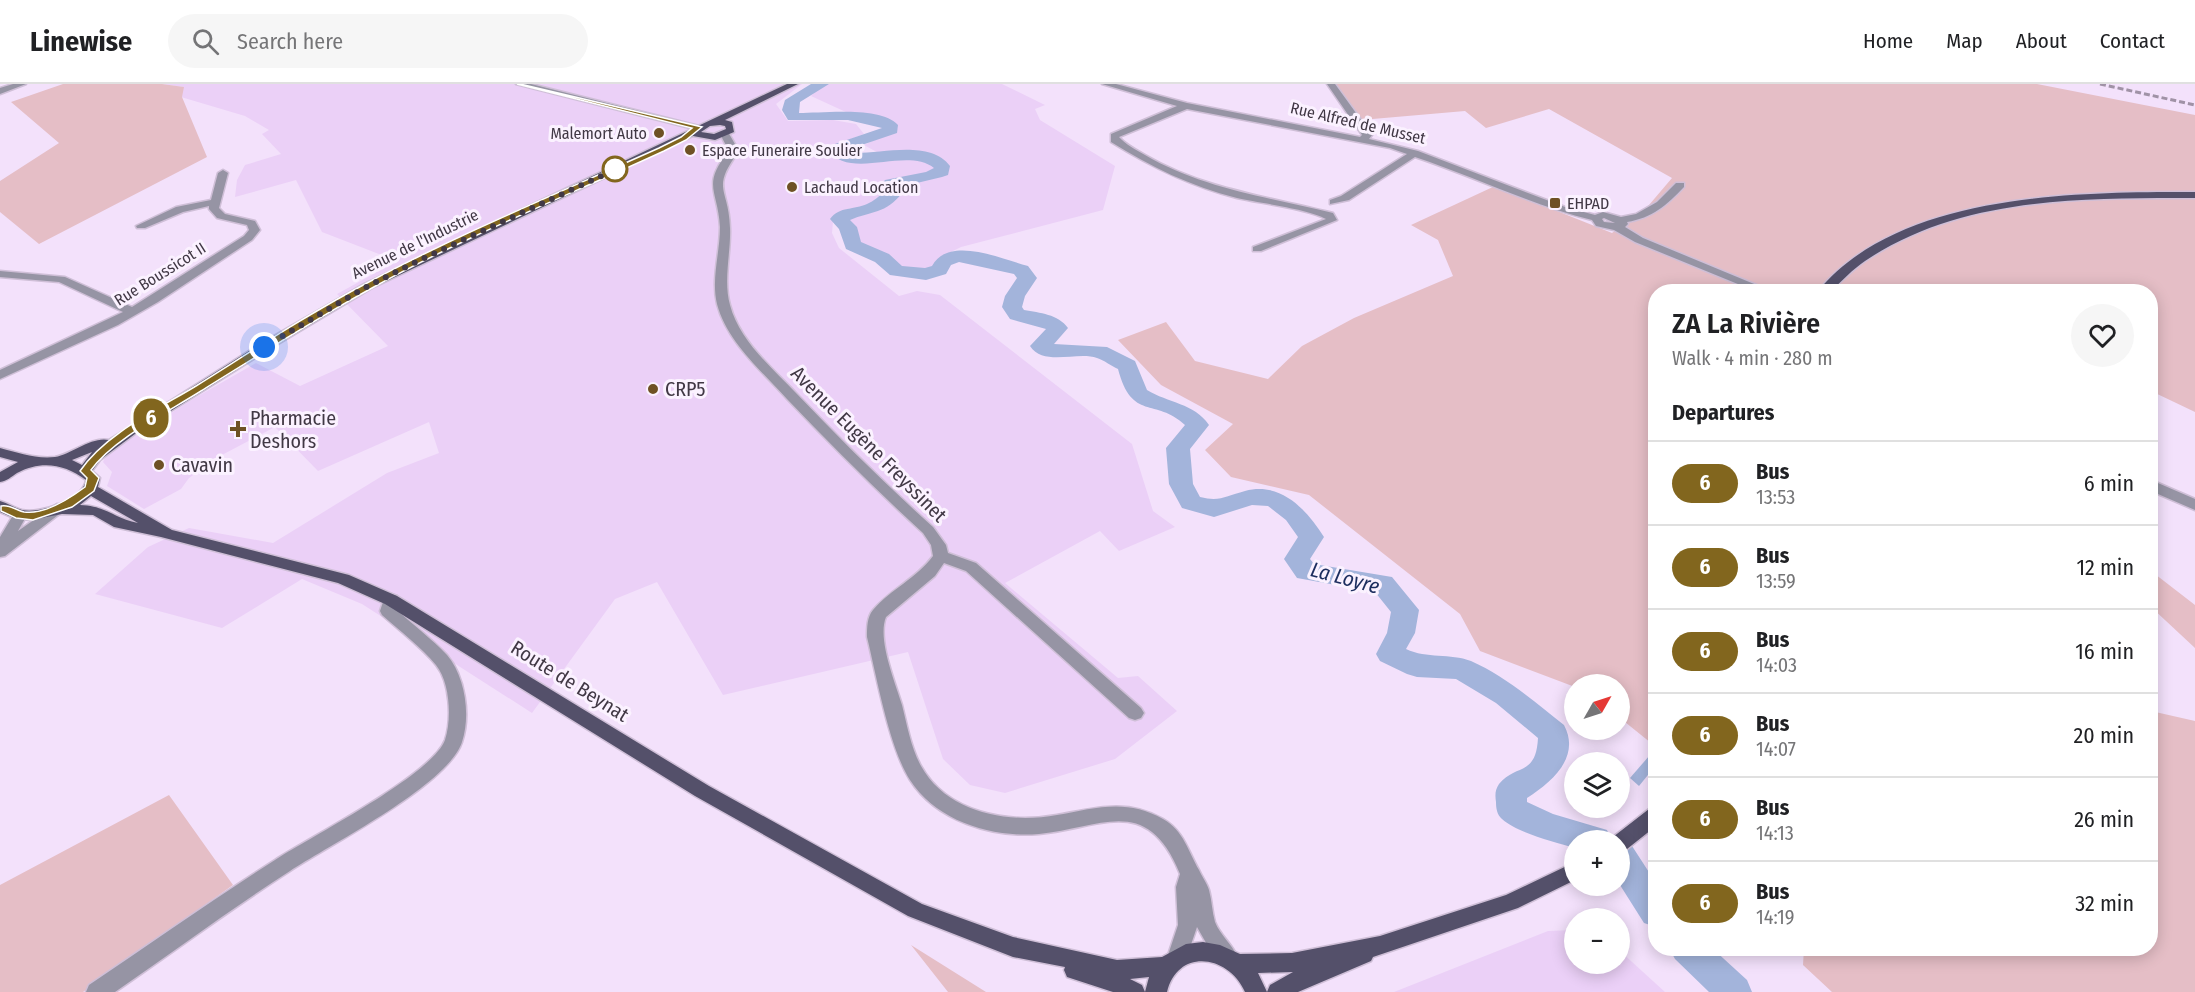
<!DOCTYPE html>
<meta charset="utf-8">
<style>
:root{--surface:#fff;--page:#f6f6f6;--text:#202124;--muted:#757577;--line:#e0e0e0}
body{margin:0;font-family:"Fira Sans Condensed",sans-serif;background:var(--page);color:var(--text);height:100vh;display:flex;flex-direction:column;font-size:22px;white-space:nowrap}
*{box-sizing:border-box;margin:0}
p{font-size:20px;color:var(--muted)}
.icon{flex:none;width:33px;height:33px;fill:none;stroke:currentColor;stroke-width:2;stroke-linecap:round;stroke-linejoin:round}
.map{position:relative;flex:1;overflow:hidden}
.details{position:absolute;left:1648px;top:200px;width:510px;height:672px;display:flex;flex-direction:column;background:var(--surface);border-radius:24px;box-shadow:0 3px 15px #0003}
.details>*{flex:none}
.badge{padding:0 12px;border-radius:20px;font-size:21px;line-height:39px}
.needle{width:39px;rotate:51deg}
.controls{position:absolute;left:1564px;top:590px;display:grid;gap:12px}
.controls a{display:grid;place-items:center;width:66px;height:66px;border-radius:50%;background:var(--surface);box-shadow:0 3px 15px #0003;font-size:30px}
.you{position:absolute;width:30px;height:30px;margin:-15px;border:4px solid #fff;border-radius:50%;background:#1a73e8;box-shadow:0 0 0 9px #1a73e833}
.map>.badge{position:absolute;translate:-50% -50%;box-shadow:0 0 0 3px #fff}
h2{padding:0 24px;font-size:22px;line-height:54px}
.round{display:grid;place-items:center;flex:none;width:63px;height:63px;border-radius:32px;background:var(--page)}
.overview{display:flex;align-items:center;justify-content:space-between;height:102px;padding:0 24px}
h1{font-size:28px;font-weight:600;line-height:45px}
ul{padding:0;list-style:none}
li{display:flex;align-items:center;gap:18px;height:84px;padding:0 24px;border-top:2px solid var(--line)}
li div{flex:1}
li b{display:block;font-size:22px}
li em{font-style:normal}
li .badge{min-width:66px;font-weight:700;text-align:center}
header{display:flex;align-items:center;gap:36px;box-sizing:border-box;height:84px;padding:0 30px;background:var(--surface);border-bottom:2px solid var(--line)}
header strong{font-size:28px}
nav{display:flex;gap:33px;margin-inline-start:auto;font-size:21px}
.search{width:420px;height:54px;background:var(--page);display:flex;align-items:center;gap:15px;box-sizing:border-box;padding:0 21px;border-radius:33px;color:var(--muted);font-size:22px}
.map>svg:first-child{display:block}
</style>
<header>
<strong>Linewise</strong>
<div class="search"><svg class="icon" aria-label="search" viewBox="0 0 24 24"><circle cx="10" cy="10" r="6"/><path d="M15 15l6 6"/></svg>Search here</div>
<nav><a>Home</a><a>Map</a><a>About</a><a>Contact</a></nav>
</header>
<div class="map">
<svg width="2195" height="908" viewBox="0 0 2195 908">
<rect width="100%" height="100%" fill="#f3e1fb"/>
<!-- built -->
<path fill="#ebd0f7" d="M162,0H802L776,20L788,37L833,36L856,40L864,50L832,62L837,70L854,75L922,74L931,77L936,82L935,87L927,91L896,95L884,99L886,108L877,117L866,124H850L841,128L833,137L832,149L839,164L899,212L917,207L940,211L1132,360L1153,427L1175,443L1119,467L1100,447L1005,499L1118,594L1138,592L1177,627L1115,675L1005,709L970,701L943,675L908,568L723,611L657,498L615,515L532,629L362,520L302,495L222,544L95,510L148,463L189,444L273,459L387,389L439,369L429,338L318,387L275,343L220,372L189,394L181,405L144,425L107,402L112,388L103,378L107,370L193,315L256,279L300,302L388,262L337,210L397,177L322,148L296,96L235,113L237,96L245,81L281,70L262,50L269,46L245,32L181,13L183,3Z
M822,0H1002L1045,21L1035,25L1040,36L1115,82L1103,126L961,163L939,174L934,182L925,187L902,184L887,172L860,160L853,141L844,134L854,130L874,128L900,110L898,101L936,94L945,87L944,81L939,75L925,71L884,72L864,61L898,44L892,39L848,29L811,12Z
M1575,846V879H1620V867L1665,908H1394L1548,847Z"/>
<!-- green -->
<path fill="#e5bec6" d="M63,0H162L184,3L182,13L207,73L39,160L0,128V97L59,59L11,18Z
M1335,0H2037L2195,31V328L2151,307V207H1772L1765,204L1759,207H1656V663L1620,634V600H1575V603L1480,567L1460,530L1309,411L1231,393L1205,366L1233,340L1161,301L1118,256L1166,238L1195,277L1268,295L1302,262L1354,234L1453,192L1438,156L1411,141L1495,102L1612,149L1649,121L1672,94L1549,25L1486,44L1465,27L1361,36Z
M2151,487L2195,521V564L2151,523Z
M2151,627L2195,637V908H1832L1803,881L1804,864H2151Z
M169,711L233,801L83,908H0V801Z
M911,861L986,908H948Z"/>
<!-- water -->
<path fill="#a3b4db" d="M1656,664V681L1639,702L1630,694Z"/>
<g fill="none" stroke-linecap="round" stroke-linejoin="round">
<!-- river -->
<path fill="#a3b4db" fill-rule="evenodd" d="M811,0H829L800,18L799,29C823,29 881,22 898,41L897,49L847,66L856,69C884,69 931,56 950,82L948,91L942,93L900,103L902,109C886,130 871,127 850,136L857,143L861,158L889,170L902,182L925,184L932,182C949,151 1001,175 1028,182L1037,194L1025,212L1022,223L1024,226C1040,229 1058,230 1068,244L1054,260L1107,263L1135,277L1147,306C1168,319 1194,319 1209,341L1190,365L1193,400L1200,413C1220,418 1226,412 1245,407C1281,397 1307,426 1324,453L1310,475L1314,480L1392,493L1419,526L1415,549L1406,565C1427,575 1450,569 1471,577C1505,592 1535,618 1564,641C1581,673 1552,698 1527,714V718L1553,730L1607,746L1611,756H1575V764C1554,758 1518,749 1502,735C1497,731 1496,724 1496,718C1495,711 1495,706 1499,700C1516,679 1536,693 1538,654L1496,619L1456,595L1417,593L1407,590L1380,577L1376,570L1387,549L1391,528L1375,508L1297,494L1284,475L1298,453L1286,436L1268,422L1252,421L1214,433L1182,424L1169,400L1166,364L1185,341C1155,313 1132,338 1118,285C1111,282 1104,276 1097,274C1077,267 1044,283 1030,262L1046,245L1010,235L1002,223L1005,212L1017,194L1014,190L959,178L951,181L946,190L926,196L890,191L875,178L846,165L839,145L830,135C840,122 854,126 867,120C874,117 879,112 884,108L882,100L885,96L926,88L934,84C905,62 850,98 827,65L829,62L882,44L848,36H788L782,26L785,16Z
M1620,758L1632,762L1656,799V843L1644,839L1620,801Z
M1669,864H1712L1747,896L1752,908H1709L1675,875Z"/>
<defs>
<path id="minor" d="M13,0H26L0,10V4Z
M516,0H531L703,43L698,46Z
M1102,0H1116L1187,19L1360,53L1362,51L1327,0H1335L1372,51L1369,55L1418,67L1565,123L1595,131L1603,128L1621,133L1636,130L1657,118L1676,99H1684V103C1667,121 1652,134 1627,138L1628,140L1625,143L1643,154L1771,207H1755L1635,158L1614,146L1596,142L1592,136C1532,121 1475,93 1415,73L1349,116L1330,120V116L1341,112L1407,70L1390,64L1187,25L1119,53C1125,60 1136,66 1145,71C1203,105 1269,113 1333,129L1337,136L1261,167H1253V163L1326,135C1309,125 1259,119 1237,114C1190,102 1151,83 1111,58V50L1177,22ZM1604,134L1615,139L1604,138L1602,135Z
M725,47L728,48L739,67C710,106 729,103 730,144C731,169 723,196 730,221C739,256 771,283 795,308C840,355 885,400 933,443L946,461L948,469L976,479L1141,624L1144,629L1141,634L1135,636L1129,634L966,487L944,479L935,492L886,533C877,555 895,598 902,621C907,641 911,664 921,682C947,729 1008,740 1057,731C1095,724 1127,714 1163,735C1184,747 1188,767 1199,786C1202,793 1207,799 1209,806C1212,817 1212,828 1215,838C1220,851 1232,860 1237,872L1234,879L1227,882L1220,879L1213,871L1197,843L1184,881L1177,884L1170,881L1167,874L1178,841L1176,803L1180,790C1147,709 1102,744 1039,750C992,754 936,737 910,696C889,663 877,594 867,553C867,544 867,533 873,526C891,505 917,494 933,472L931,461L923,449C876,406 831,361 787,315C762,287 727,258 717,220C711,195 720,169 720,143C718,106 701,101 729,67L720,50Z
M223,86L228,89L219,124L225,130L255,137L260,146L252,156L158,218L118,241L0,295V286L123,228L59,198L0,193V187L65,193L132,223L244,152L249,146L247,141L217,134L209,125V122L183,128L145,144H137L136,142L176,123L211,116L218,89Z
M2151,396L2195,415V426L2151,407Z
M57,420L62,422L64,425L62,428L5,472L0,473V453L15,428L20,426L27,431L18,447Z
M391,510L397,512L399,516L396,525C413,541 432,555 447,571C465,592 471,631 462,658C448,701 331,760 290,787C231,825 173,868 115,908H86L89,901C151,859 212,816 275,776C310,753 432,691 445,656C452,635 450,598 436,581C421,563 400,547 382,531L380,527L385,512Z"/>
<path id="major" d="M787,0H798L725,36L732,38L734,48L715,56L693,52L372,204L268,266L139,347L100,376L92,387L100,394L98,403L172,446L349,491L397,512L709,702L922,820L1013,853L1117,876L1162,873L1186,860L1203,858L1220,861L1240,870L1292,869L1380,852L1506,811L1575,778V796L1518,824L1373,873L1371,877L1298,908H1267L1270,901L1293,888L1258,889L1267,908H1245C1229,871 1178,863 1167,908H1145L1149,893L1130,895L1142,901L1145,908H1113L1067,893L1064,886L1065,883L1013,873L908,832L695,712L385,520L338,499L161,453L114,443L93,431L62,430L31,436L14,434L0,428V417C8,419 14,424 22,426C40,430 83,416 86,396C65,380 41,376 17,389C11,393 7,397 0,398V388L18,378L0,373V364C19,369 35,375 55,373C72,370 92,352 109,356L260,260L364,200ZM720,41L725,42L726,45L714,50L701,48L710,42ZM92,368L82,381L72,376ZM91,412L138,439C113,434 107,422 80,421Z
M2195,108V114C2084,114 1961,112 1865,177C1853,185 1842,197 1831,207H1818C1900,108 2078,108 2195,108Z
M1656,723V742L1627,765L1620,767V756H1612L1613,753L1649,725Z"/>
</defs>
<!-- minor casing -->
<use href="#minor" stroke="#cfbfd7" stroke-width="3"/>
<!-- major casing -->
<use href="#major" stroke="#cfbfd7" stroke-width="3"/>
<!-- minor -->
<use href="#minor" fill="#9694a4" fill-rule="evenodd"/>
<!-- major -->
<use href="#major" fill="#54506a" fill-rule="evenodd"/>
<!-- rail -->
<path stroke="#a092a6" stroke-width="3" stroke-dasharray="6 3" stroke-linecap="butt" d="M2100,0L2195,21"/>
</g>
<!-- line -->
<path fill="#82661e" stroke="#fff" stroke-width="1.5" d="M517,0H520L702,43L686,56L664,67C567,112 466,152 372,204C314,236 257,272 201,307C168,328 113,355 91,386L99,394L94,407L72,423L33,436L16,434L1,427V422C10,420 15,426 24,428C45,431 69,415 85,403L87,394L80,387C105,350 158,325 196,302C252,267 308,230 367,199C461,149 561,108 659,64L681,53L692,44Z"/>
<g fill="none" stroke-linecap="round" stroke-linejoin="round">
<!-- walk -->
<path stroke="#413845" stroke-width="6" stroke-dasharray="0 10.8" d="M264,263L368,202L416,178L625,81L615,85"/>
</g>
<!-- markers -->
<g fill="#6e5124" stroke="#fbf2ff" stroke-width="2">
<circle cx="659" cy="49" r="6"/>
<circle cx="690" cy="66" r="6"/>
<circle cx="792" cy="103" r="6"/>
<rect x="1549" y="113" width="12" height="12" rx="3"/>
<circle cx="653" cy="305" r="6"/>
<path d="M235 336h6v6h6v6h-6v6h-6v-6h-6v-6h6z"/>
<circle cx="159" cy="381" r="6"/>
</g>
<circle fill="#fff" stroke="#82661e" stroke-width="3" cx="615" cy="85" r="12"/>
<g text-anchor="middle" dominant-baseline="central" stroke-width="6" stroke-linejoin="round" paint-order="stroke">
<!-- far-street labels -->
<g font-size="16" fill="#413845" stroke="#fbf2ff">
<text transform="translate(1358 39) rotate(13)">Rue Alfred de Musset</text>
<text transform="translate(415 160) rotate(-26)">Avenue de l'Industrie</text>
<text transform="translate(160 190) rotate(-32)">Rue Boussicot II</text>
</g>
<!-- far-poi labels -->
<g font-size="16" fill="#413845" stroke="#fbf2ff" text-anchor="start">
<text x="647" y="49" text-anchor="end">Malemort Auto</text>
<text x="702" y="66">Espace Funeraire Soulier</text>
<text x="804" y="103">Lachaud Location</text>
<text x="1567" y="119">EHPAD</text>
</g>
<!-- poi labels -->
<g font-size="20" fill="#413845" stroke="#fbf2ff" text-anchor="start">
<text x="665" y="305">CRP5</text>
<text x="250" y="334">Pharmacie<tspan x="250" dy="23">Deshors</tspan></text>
<text x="171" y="381">Cavavin</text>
</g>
<!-- street labels -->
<g font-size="20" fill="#413845" stroke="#fbf2ff">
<text transform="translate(869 360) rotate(45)">Avenue Eugène Freyssinet</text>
<text transform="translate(570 597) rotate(32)">Route de Beynat</text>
</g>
<!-- water labels -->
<g font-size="21" font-style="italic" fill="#1d2e5f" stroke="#fbf2ff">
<text transform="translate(1345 494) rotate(15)">La Loyre</text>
</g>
</g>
</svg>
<div class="controls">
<a><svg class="needle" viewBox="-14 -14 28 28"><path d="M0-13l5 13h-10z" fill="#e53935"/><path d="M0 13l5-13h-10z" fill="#757577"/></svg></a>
<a><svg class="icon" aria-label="layers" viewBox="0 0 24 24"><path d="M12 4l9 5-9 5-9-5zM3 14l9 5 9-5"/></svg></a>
<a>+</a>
<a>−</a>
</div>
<div class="you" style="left:264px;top:263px"></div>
<b class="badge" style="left:151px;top:334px;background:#82661e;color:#fff">6</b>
<section class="details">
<div class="overview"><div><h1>ZA La Rivière</h1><p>Walk · 4 min · 280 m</p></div><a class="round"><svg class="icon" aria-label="heart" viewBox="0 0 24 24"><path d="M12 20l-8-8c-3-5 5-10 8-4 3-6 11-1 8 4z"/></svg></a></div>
<h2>Departures</h2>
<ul>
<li><span class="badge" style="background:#82661e;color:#fff">6</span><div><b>Bus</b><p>13:53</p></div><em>6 min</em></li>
<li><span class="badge" style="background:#82661e;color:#fff">6</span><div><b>Bus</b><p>13:59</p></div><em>12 min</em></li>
<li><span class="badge" style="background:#82661e;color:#fff">6</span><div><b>Bus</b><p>14:03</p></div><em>16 min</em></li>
<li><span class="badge" style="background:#82661e;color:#fff">6</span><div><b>Bus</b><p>14:07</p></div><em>20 min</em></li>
<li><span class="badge" style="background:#82661e;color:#fff">6</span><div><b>Bus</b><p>14:13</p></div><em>26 min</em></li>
<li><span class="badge" style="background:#82661e;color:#fff">6</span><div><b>Bus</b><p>14:19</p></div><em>32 min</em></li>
</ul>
</section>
</div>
